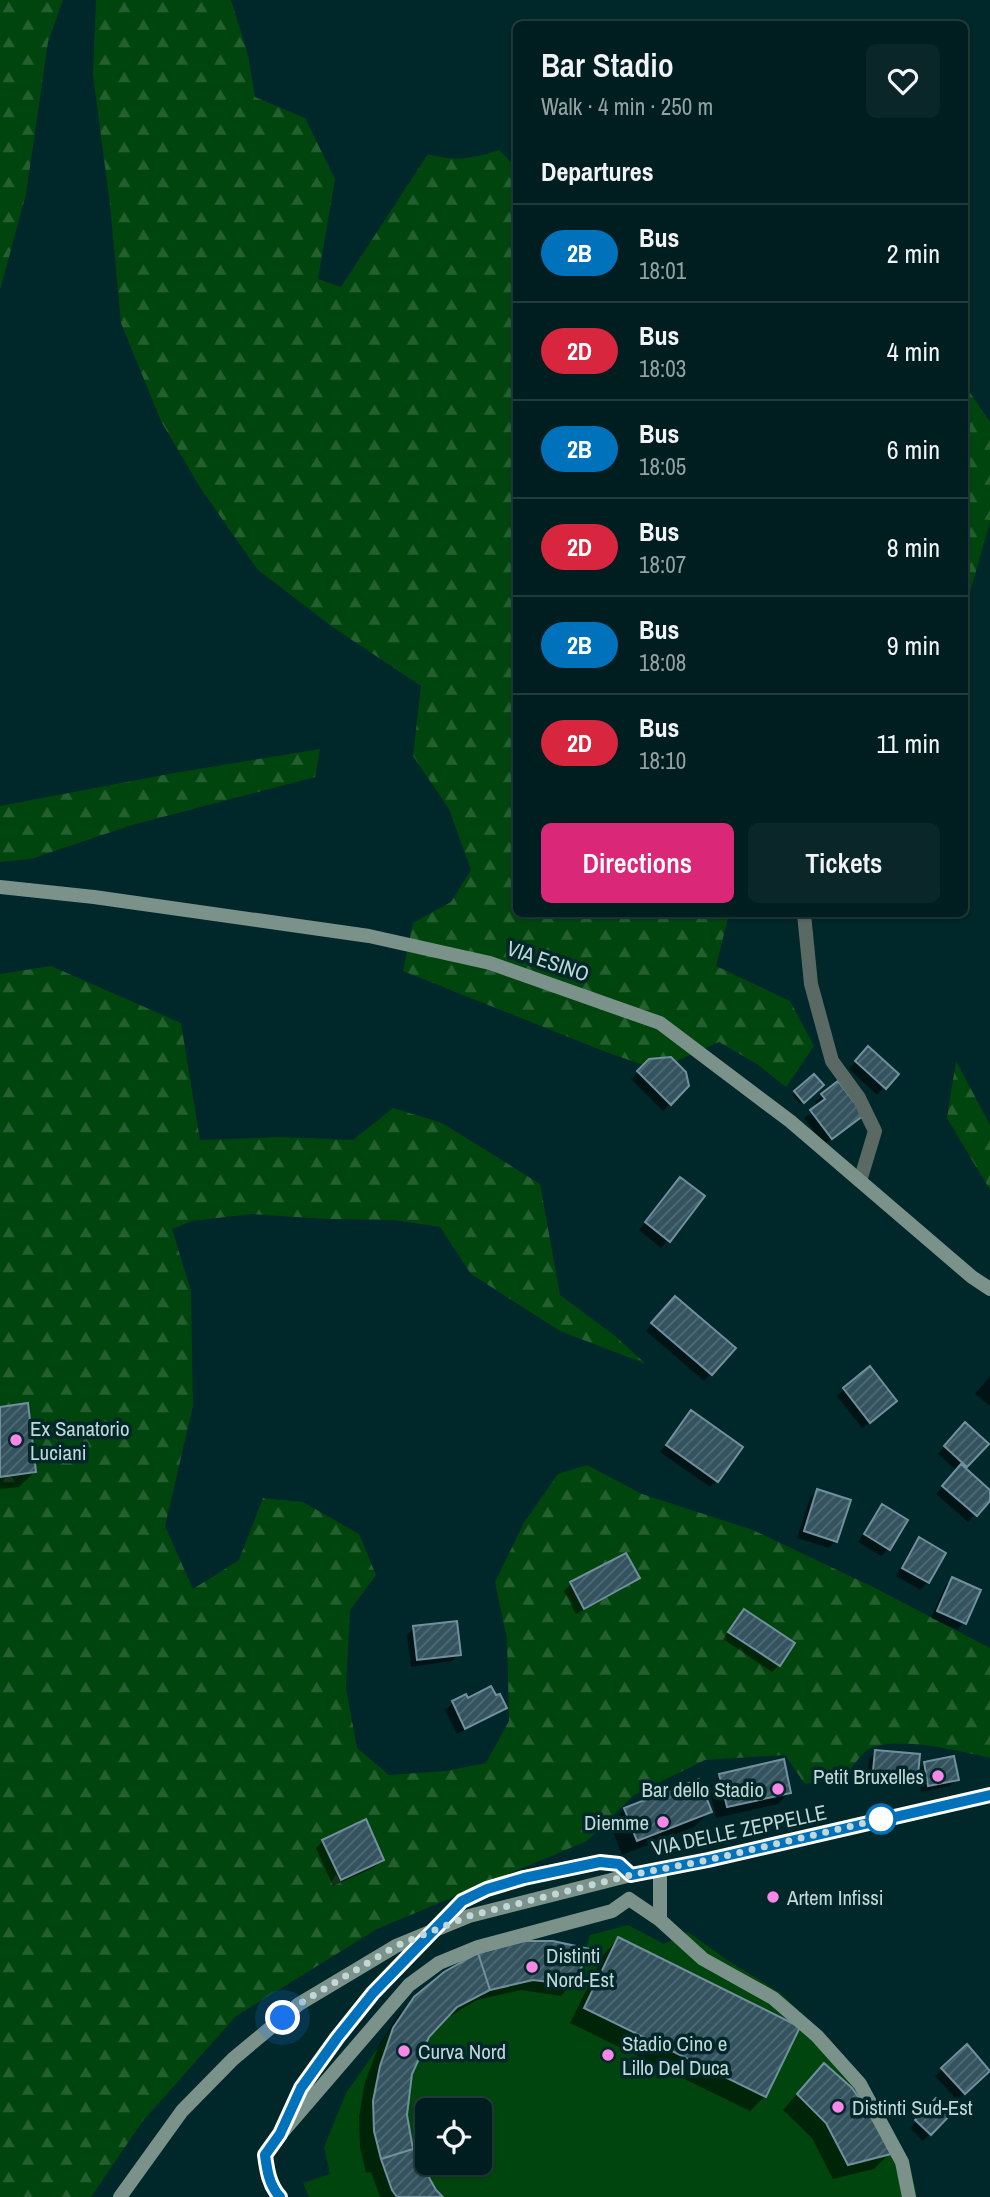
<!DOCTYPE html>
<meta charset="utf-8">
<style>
:root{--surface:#001d1f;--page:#0a2628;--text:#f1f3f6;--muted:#95a2a4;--line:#223b3d;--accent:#db2777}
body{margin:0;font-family:"Archivo Narrow",sans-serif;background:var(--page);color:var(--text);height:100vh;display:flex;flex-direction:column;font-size:26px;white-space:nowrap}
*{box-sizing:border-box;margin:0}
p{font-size:23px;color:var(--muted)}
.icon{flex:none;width:38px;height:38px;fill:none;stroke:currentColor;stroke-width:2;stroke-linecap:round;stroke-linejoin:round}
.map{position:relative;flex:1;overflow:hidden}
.drawer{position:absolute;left:513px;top:21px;width:455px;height:896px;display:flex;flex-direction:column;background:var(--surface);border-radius:10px;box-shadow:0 2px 5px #0004,0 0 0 2px var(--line)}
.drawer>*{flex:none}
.badge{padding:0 14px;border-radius:23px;font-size:24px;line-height:46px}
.fabs{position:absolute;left:415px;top:2098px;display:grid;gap:14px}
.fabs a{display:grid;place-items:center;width:77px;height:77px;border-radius:10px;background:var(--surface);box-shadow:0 2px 5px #0004,0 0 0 2px var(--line);font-size:35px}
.you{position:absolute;width:35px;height:35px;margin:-18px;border:5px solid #fff;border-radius:50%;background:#1a73e8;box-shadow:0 0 0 10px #1a73e833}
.map>.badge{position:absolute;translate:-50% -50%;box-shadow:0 0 0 4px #fff}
h2{padding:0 28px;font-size:26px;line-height:63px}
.round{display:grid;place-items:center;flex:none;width:74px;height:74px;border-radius:10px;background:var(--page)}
.summary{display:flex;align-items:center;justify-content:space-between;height:119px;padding:0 28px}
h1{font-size:33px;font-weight:600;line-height:52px}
.cta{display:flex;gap:14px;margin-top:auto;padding:14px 28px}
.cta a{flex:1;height:80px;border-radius:10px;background:var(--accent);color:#fff;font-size:28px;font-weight:600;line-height:80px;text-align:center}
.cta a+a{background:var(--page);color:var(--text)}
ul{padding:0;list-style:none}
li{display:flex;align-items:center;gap:21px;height:98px;padding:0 28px;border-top:2px solid var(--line)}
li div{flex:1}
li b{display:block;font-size:26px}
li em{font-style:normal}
li .badge{min-width:77px;font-weight:700;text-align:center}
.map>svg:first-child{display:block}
</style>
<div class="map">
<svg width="990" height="2197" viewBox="0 0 990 2197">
<defs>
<pattern id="forest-firs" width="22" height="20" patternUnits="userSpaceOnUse" patternTransform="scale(1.75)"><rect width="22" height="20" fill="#01450e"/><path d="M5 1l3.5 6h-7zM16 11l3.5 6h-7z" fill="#245f30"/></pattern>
<pattern id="building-hatch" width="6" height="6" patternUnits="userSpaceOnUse" patternTransform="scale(1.75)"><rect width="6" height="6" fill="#34535f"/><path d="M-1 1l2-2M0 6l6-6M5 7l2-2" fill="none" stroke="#506b75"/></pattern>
</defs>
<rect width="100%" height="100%" fill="#002729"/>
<!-- grass -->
<path fill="#01450e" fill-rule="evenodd" d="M628,1925L664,1944L688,1932L727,1960L779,1992L820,2030L865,2081L909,2160L917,2197H309L303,2183L330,2174L324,2147L346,2093L414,1997L444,1972L478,1953L553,1941L586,1948L590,1935ZM427,2110H480V2163H427Z"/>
<!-- forest -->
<path fill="url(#forest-firs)" d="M0,0H63L48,42L26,194L0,290Z
M96,0H231L248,55L255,97L305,118L335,179L318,279L341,287L428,154C456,162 471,159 499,150L512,163L516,170V914H729L716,966L790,1001L814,1046L786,1087L757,1064L719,1042L668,1065L649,1067L606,1052L403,971L413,923L451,902L471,870L449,809L413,756L421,686L334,628L258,570L201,489L161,421L121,323L110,205L93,75Z
M964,384L990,422V522L964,613Z
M320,749L315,777L132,825L31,859L0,862V806L174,773Z
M51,966L181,1023L200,1140L280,1137L353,1140L393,1108L442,1123L540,1184L560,1295L615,1336L646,1364L560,1331L471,1274L440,1227L395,1220L326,1219L251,1214L192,1221L172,1229L191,1291L193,1406L165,1526L193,1589L239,1560L263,1498L303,1502L359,1534L376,1575L350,1610L346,1688L357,1748L389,1775L446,1771L486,1763L509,1721L507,1639L495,1582L525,1521L558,1474L587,1465L642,1494L753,1530L875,1588L990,1648V1758C960,1751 897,1735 869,1749C860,1754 851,1770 843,1779L805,1784L785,1755L705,1760L634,1795L587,1841L377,1929L236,2016L142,2122L91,2197H0V974Z
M956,1061L990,1125V1190L947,1118Z"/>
<!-- shadow -->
<path fill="#0007" d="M868,1049L896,1075L877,1095L849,1069Z
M650,1060L687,1086L663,1111L631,1079Z
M814,1076L821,1085L800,1104L792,1095Z
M837,1083L854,1122L824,1145L804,1118L818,1107L815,1102Z
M674,1186L703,1197L661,1248L639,1230Z
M668,1305L733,1348L704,1381L646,1331Z
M990,1376V1406L975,1394Z
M844,1389L888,1408L862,1428L837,1396Z
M0,1408L34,1472L19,1487L0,1489Z
M691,1412L717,1480L710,1487L660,1452Z
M958,1431L986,1444L963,1469L990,1492V1498L968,1522L936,1494L957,1471L938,1454Z
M817,1491L836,1541L829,1548L797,1538L810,1498Z
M882,1506L889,1549L881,1556L858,1542L875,1513Z
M919,1539L944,1553L928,1582L920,1590L896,1576L912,1546Z
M638,1578L630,1585L576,1614L564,1591L571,1584Z
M952,1579L964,1623L957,1630L931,1618L945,1586Z
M744,1611L779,1665L772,1672L723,1639Z
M414,1628L459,1654L452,1661L411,1667L407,1635Z
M465,1696L467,1700L505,1707L497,1714L457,1734L445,1710L453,1703Z
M876,1752L917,1772L925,1764L957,1779L950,1786L921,1792L918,1773L909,1782L867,1778L869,1759Z
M720,1776L789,1793L778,1804L716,1818L709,1787Z
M625,1809L709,1812L694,1827L622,1855L610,1824Z
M323,1841L382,1859L375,1867L333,1886L316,1848Z
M618,1939L765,2096L750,2111L570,2023L604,1954Z
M478,1955L572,1984L561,1996L521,1990L477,2000L442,2021L428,2036L410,2074L406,2115L411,2149L434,2192L440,2197H380L371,2172L366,2173L360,2147L359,2117L365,2082L379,2045L399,2014L415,1998Z
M967,2046L989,2070L957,2100L935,2076Z
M809,2080L889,2154L874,2169L833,2179L812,2138L783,2110Z
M936,2101L949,2113L923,2141L910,2128Z"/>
<!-- building -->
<path fill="url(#building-hatch)" stroke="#70909e" stroke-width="2" d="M868,1046L899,1074L886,1089L855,1061Z
M671,1057L686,1072L689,1086L671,1105L637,1071L649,1059Z
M814,1074L824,1085L804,1103L794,1091Z
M838,1081L864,1115L832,1139L810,1110L825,1099L821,1094Z
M680,1177L705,1196L670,1242L645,1222Z
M675,1296L736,1348L712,1375L651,1323Z
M870,1366L897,1401L870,1423L843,1388Z
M28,1403L36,1472L0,1477V1407Z
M691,1410L743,1447L718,1482L666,1445Z
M965,1422L989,1444L967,1467L944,1446Z
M961,1464L990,1490V1501L977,1516L942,1486Z
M817,1489L851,1500L837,1542L804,1531Z
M882,1504L908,1520L890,1550L864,1534Z
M919,1537L946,1553L929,1583L902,1568Z
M626,1553L640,1578L584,1609L570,1582Z
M952,1577L981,1590L966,1624L937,1611Z
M744,1609L795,1643L780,1666L728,1632Z
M457,1621L461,1655L417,1660L413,1626Z
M491,1686L496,1695L500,1694L507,1708L465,1729L452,1701L466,1694L468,1698Z
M875,1750L920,1754L918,1775L873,1771Z
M954,1756L959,1780L928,1786L924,1762Z
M784,1759L791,1793L727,1807L719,1774Z
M699,1779L712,1812L637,1841L624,1808Z
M366,1819L384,1860L341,1880L322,1840Z
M618,1937L800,2027L766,2097L584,2008Z
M525,1941H553L590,1949L573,1985L533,1980L490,1990L478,1953Z
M478,1953L490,1990L457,2007L429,2037L412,2074L407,2115L413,2149L381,2159L374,2131L373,2101L380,2066L393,2028L414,1997L444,1972Z
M967,2044L990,2071L965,2094L941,2068Z
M824,2063L852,2088L874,2120L891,2154L848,2165L826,2123L797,2094Z
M936,2098L952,2113L931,2135L915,2120Z
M413,2149L436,2190L443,2197H397L392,2190L381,2159Z"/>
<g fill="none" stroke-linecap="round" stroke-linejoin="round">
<!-- secondary-tunnel -->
<path stroke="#1d4143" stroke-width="14" stroke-dasharray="14 7" stroke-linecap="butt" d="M373,1993L462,1901"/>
<!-- street -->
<path stroke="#5b6964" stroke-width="14" d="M804,914L811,984L832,1061L859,1098L875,1131L860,1181"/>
<!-- secondary -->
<path stroke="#7b928a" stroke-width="14" d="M0,887L94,897L369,936L490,963L660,1023L790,1121L972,1277L990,1289
M462,1901L487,1889L543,1873L600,1862L619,1864L631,1875
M660,1920V1869
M287,2119C309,2072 340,2034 373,1993
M120,2197L182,2111L233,2059L299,2004L396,1946L469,1916L631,1875L707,1860L990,1795
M280,2197C269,2185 267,2170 265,2155L280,2135L409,1985L439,1963L478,1947L612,1911L629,1899L660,1920L703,1959L773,1998L817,2036L860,2084L902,2162L909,2197"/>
</g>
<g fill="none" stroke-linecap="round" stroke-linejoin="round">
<defs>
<path id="line" d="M280,2197C269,2185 267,2170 265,2155L280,2134L301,2088L337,2038L373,1993L462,1901L487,1889L524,1878L600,1862L619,1864L631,1875L708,1860L990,1795"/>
</defs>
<!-- line casing -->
<use href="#line" stroke="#fff" stroke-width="16"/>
<!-- line -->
<use href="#line" stroke="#0072bc" stroke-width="10"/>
<!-- walk -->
<path stroke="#c3d7d7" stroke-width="7" stroke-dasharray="0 12.6" d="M283,2018L299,2004L396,1946L469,1916L631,1875L708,1860L886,1818L881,1819"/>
</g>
<!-- markers -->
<g fill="#f987e8" stroke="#002729" stroke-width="2.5">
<circle cx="16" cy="1440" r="7"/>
<circle cx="938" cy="1776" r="7"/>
<circle cx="778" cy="1789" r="7"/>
<circle cx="663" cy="1822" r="7"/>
<circle cx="773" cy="1897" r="7"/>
<circle cx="532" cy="1967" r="7"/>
<circle cx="404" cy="2051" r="7"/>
<circle cx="608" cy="2055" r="7"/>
<circle cx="838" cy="2107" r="7"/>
</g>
<circle fill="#fff" stroke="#0072bc" stroke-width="3.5" cx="881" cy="1819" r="14"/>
<g text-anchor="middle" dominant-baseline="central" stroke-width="7" stroke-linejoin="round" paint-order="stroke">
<!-- street labels -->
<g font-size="21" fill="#c3d7d7" stroke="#002729">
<text transform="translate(548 961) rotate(19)">VIA ESINO</text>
<text transform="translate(739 1830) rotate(-12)">VIA DELLE ZEPPELLE</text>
</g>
<!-- poi labels -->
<g font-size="21" fill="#c3d7d7" stroke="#002729" text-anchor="start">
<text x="30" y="1428">Ex Sanatorio<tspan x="30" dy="24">Luciani</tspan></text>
<text x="924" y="1776" text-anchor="end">Petit Bruxelles</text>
<text x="764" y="1789" text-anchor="end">Bar dello Stadio</text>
<text x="649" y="1822" text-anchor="end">Diemme</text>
<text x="787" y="1897">Artem Infissi</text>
<text x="546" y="1955">Distinti<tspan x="546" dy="24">Nord-Est</tspan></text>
<text x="622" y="2043">Stadio Cino e<tspan x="622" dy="24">Lillo Del Duca</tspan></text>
<text x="418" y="2051">Curva Nord</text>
<text x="852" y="2107">Distinti Sud-Est</text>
</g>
</g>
</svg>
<div class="fabs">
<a><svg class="icon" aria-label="locate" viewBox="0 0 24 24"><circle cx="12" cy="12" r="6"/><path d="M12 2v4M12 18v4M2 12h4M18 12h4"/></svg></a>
</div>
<div class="you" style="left:283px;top:2018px"></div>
<section class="drawer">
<div class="summary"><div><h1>Bar Stadio</h1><p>Walk · 4 min · 250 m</p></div><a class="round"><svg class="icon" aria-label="heart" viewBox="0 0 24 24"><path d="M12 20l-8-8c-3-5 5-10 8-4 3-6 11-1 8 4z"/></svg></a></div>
<h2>Departures</h2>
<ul>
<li><span class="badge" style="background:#0072bc;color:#fff">2B</span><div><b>Bus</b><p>18:01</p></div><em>2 min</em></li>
<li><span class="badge" style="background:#d7263d;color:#fff">2D</span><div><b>Bus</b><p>18:03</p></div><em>4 min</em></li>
<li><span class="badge" style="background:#0072bc;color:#fff">2B</span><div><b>Bus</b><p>18:05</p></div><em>6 min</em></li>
<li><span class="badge" style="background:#d7263d;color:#fff">2D</span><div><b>Bus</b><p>18:07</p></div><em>8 min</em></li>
<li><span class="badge" style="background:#0072bc;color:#fff">2B</span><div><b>Bus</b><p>18:08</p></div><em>9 min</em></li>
<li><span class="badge" style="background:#d7263d;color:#fff">2D</span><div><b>Bus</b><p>18:10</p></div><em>11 min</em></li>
</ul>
<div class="cta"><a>Directions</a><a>Tickets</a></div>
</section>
</div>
